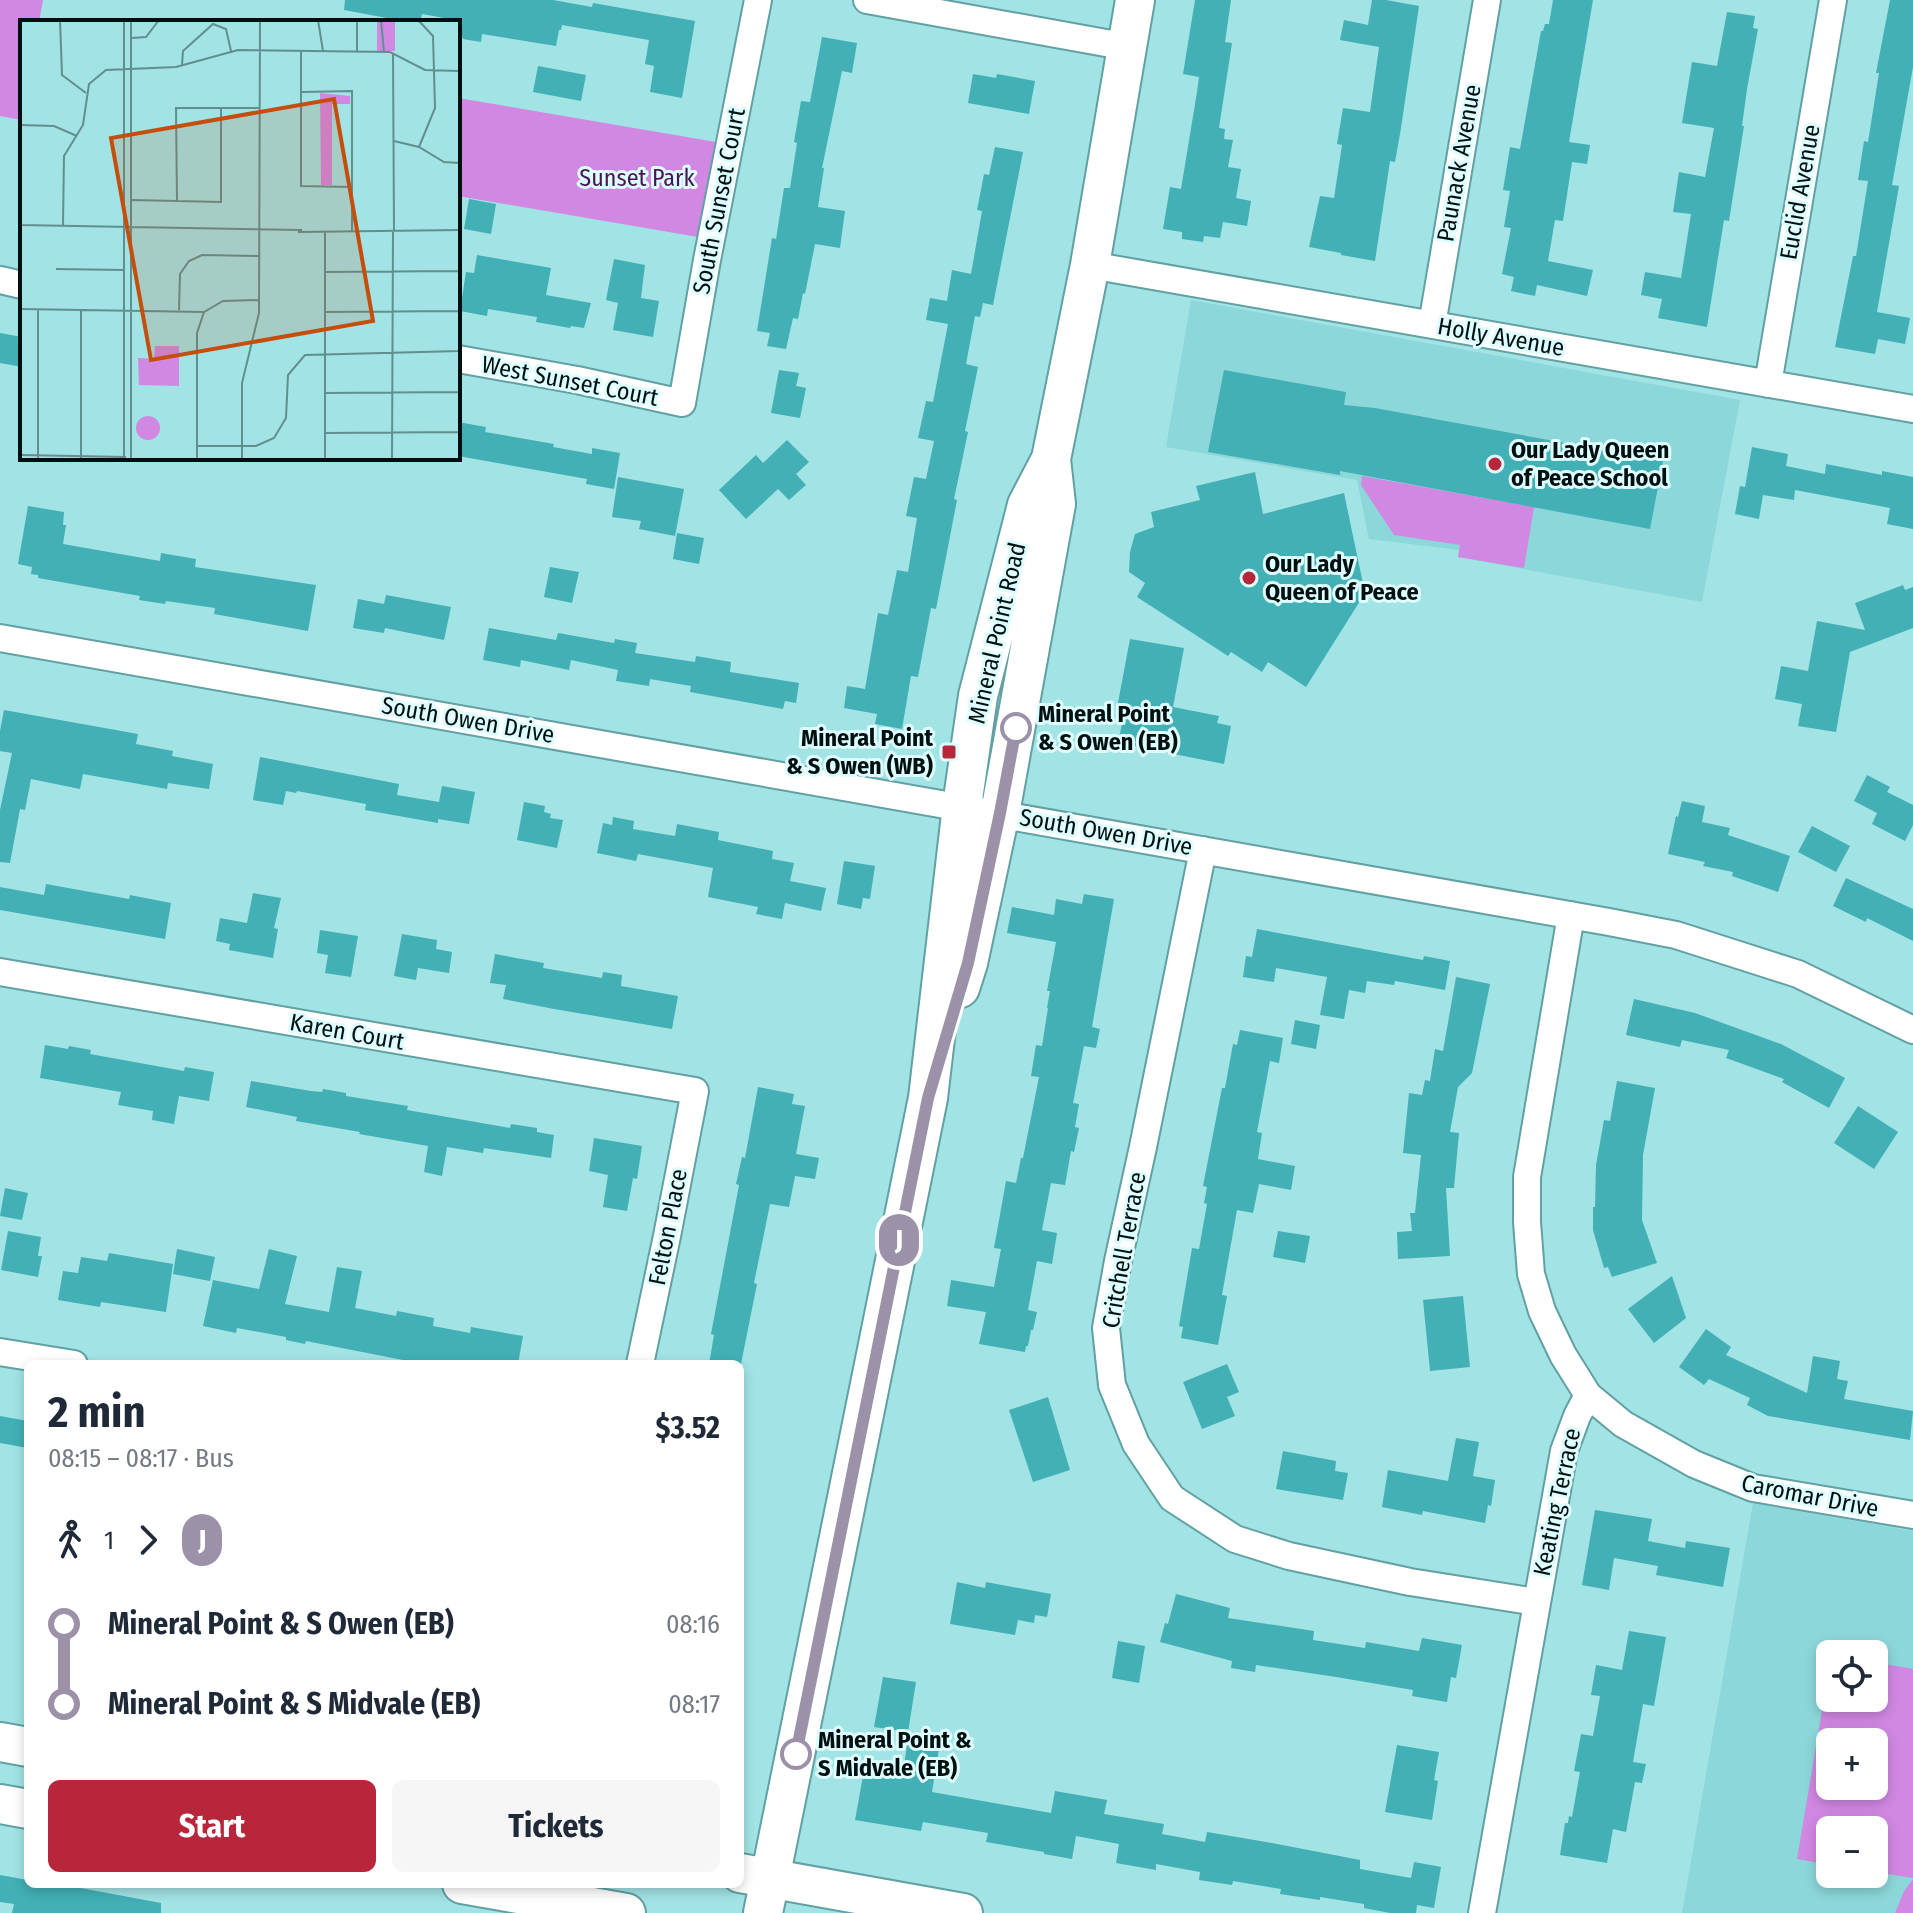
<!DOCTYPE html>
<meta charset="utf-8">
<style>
:root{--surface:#fff;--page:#f6f6f7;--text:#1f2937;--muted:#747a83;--accent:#b8263b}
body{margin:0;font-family:"Fira Sans Condensed",sans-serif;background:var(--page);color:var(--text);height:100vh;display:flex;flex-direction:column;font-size:30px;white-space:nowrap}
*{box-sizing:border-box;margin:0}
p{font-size:26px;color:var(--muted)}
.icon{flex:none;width:44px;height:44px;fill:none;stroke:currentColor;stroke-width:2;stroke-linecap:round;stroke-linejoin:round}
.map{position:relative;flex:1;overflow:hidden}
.panel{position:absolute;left:24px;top:1360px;width:720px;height:528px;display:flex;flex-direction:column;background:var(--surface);border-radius:12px;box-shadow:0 4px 12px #0003}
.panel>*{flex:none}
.badge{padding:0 16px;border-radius:26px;font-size:28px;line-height:52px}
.fabs{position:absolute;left:1816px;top:1640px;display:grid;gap:16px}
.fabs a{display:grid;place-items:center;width:72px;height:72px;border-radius:12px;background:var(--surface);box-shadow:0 4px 12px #0003;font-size:40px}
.map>.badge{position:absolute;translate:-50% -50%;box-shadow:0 0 0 4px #fff}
.legs{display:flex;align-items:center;gap:12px;height:88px;padding:0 24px;font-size:26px}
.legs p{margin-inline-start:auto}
.overview{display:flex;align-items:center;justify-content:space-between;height:136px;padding:0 24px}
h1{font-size:44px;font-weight:700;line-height:60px}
.primary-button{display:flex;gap:16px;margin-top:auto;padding:16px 24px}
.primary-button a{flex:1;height:92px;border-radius:12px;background:var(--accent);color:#fff;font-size:32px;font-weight:700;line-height:92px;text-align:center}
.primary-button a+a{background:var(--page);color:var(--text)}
ul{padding:0 24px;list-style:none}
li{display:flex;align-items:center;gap:28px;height:80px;font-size:30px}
li i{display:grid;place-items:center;width:12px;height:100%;margin:0 10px;background:currentColor}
li i::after{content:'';width:20px;height:20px;margin:-10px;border:6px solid;border-radius:50%;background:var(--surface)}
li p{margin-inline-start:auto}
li:first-child i{background:linear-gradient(#0000 50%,currentColor 0)}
li:last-child i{background:linear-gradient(currentColor 50%,#0000 0)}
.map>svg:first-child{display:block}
</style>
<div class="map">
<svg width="1913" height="1913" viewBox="0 0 1913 1913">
<rect width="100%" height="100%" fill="#a2e3e5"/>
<!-- built -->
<path fill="#8cd7da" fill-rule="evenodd" d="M1191,300L1740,400L1702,602L1458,557L1459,550L1369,539L1357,480L1166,447Z
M1753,1503L1913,1531V1913H1682ZM1830,1654H1874V1698H1830ZM1830,1742H1874V1786H1830ZM1830,1830H1874V1874H1830Z"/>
<!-- green -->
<path fill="#d088e2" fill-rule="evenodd" d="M0,0H43L39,22H22V120L0,116Z
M458,98L716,142L698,237L458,196Z
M1362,476L1534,507L1524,568L1458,557L1460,545L1394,535L1361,485Z
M1874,1662L1913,1669V1878L1874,1872V1830H1830V1865L1797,1859L1830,1663V1698H1874ZM1874,1742V1786H1830V1742Z
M1913,1879V1913H1895L1904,1891Z"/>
<!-- building -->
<path fill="#42b0b5" d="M345,0H553L592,7L593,3L695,21L682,98L650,92L654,66L645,64L649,40L562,25L561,30H559L556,46L482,34L481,42L463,39L458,27V22L455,20L422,14L420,22H408L344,10Z
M1195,0H1231L1225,42L1232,43L1219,128L1225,129L1224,139L1233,140L1228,167L1241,169L1236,198L1251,201L1247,226L1223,222L1220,238L1204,236L1203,242L1182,239V232L1163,229L1170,187L1181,189L1197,92L1199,77L1183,74Z
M1372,0H1386L1419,6L1401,128L1395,162L1390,161L1375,261L1341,255V253L1309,247L1320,196L1334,198L1342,145L1337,144L1343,108L1370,112L1379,47L1340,40L1344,20L1368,25Z
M1553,0H1593L1569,142L1590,145L1587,164L1572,162L1563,221L1555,220L1548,261L1593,270L1587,296L1537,285L1535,296L1511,291L1514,277L1502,274L1511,228L1504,227L1510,191L1503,190L1510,147L1520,149L1541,31H1543L1545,24H1549Z
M1890,0H1913V67L1892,185L1899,186L1877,312L1910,318L1905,344L1878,339L1875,354L1835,347L1853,256H1856L1868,181L1858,180L1864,141L1868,142L1879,73H1876Z
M1727,12L1755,16L1753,28L1758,29L1747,89L1742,126H1744L1729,221L1724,220L1707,327L1658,318L1662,299L1641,295L1645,272L1681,278L1691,214L1673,212L1679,172L1705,177L1714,128L1682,123L1692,62L1717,66Z
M822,37L857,43L852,73L842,71L822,168H824L818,207L845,211L840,248L815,244L805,294L803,293L798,319L793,318L786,349L767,346L770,333L757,331L772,238L776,239L784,188H790L797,143L794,142L801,101L810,102Z
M538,66L586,75L581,101L533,92Z
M973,74L996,78L997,74L1035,81L1029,114L968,103Z
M995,147L1023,152L993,305L983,303L980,317L975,316L966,364L978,367L965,431L968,432L954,499L957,500L936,609L931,608L918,677L911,676L902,729L875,724L877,714L844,708L847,686L865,689L878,613L888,615L897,570L908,572L917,518L906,516L914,477L926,479L934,441L918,438L926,401L933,402L948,324L926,320L930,298L947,301L952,270L971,274L982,211L977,210L984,174L989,175Z
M469,199L496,204L491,234L464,229Z
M477,255L551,268L546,295L591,303L584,328L571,326L570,328L536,322L537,317L488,309L487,316L460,311L466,272L474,273Z
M614,259L645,265L641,298L659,301L653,337L613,330L618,303L606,300Z
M0,333L22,337V367L0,363Z
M779,370L799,373L796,386L806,388L800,418L771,413Z
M1224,370L1346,392L1344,405L1375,408L1663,461L1650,529L1340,471V475L1208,452Z
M458,422L486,427L485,432L554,444L553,447L592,454V448L620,453L614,489L586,484L587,479L458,456Z
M787,440L809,462L796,474L806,485L789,500L778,489L746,519L719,490L756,455L763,463Z
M1752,447L1788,454L1786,466L1825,474L1826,464L1882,475V471L1913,477V529L1887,524L1890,508L1795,490L1794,500L1763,495L1759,519L1735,514L1740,486L1745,487Z
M1255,472L1263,514L1344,493L1365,593L1306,687L1268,662L1262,672L1231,652L1228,656L1137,597L1145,583L1129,572L1130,552L1135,534L1154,527L1151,512L1200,500L1196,486Z
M618,477L684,489L675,536L639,529L641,521L612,517Z
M28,506L64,512L63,525H66L63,544L160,561L161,553L196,559L195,567L316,585L308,631L214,614L215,608L166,601L165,604L139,600L140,596L38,578V575L31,574L32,567L18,564Z
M677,533L704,538L699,564L673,559Z
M550,567L579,572L572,603L544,597Z
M1903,585L1905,590L1913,587V628L1850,652L1836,732L1798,726L1802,704L1775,699L1781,666L1808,671L1817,621L1865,630L1855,603Z
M386,595L451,607L444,640L385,628L384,633L353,628L358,599L384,604Z
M489,628L556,640L558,633L614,643L615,639L637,643L635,653L695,662L696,656L731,662L730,672L799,683L796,703L785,701L783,709L690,692L691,686L650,679L649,686L616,681L618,670L571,660L569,670L521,660L520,667L483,660Z
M1130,639L1184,648L1173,707L1219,716L1217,723L1231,726L1224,764L1118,743L1125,709L1117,708Z
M4,710L138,734L136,744L173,751L172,756L213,764L209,789L168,783L167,789L83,774L80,789L31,779L25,810L20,809L10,863L0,862V810L12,753L0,751V731Z
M260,757L399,784L397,795L439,802L442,786L475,792L469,824L438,819V823L365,810L366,804L297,791L296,793L286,791L283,805L253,800Z
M1867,775L1890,787L1887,792L1913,805V825L1905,841L1872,824L1877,813L1854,801Z
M1682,801L1705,806L1702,822L1730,828L1728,835L1790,856L1778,892L1732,876L1733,872L1703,866L1705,862L1668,854L1676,816L1678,817Z
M524,802L545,806L544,812L551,814L550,818L563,820L557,848L517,840Z
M613,817L634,821L633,829L675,836L677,824L719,832L718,840L773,851L772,859L794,863L790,881L826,888L821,911L785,903L782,919L756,914L758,907L708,897L713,868L638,854L636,861L597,853L603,823L612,825Z
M1812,826L1850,846L1836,872L1798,852Z
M844,861L875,866L870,899L863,898L861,909L837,904Z
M1846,878L1913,909V941L1867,918L1866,922L1833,906Z
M46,884L129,899L130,895L171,903L165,939L0,910V887L44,895Z
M253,893L281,898L274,928L278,929L273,958L229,950L230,944L216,941L220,918L247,923Z
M1084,894L1114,899L1092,1027L1100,1029L1096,1048L1084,1046L1073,1103L1079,1104L1075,1127L1079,1128L1074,1152L1071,1151L1065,1185L1051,1183L1042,1230L1057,1233L1052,1264L1037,1261L1028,1310L1037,1312L1033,1330H1031L1028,1346H1026L1025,1352L979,1344L986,1312L947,1306L951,1280L994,1287L1001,1249L994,1248L1006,1181L1016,1183L1021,1158H1023L1039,1077L1031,1076L1036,1045L1042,1046L1048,1008H1047L1050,991H1047L1056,942L1007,933L1012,907L1054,915L1056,899L1082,904Z
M1257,929L1423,960L1424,956L1450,961L1445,990L1395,981L1394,985L1367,981L1365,993L1349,990L1344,1019L1320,1015L1327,977L1276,968L1274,982L1243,977L1246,956L1252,957Z
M320,930L358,936L351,977L325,973L328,955L317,953Z
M402,934L437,940L436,949L452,952L449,973L418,968L416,980L394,976Z
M495,954L544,963L543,968L602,978L603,972L622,975L621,986L678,996L672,1029L554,1009L503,999L506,985L490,983Z
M1456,977L1490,984L1472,1073L1458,1087L1450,1132L1459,1133L1454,1188H1446L1450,1256L1398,1259L1397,1232L1412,1231L1410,1213H1415L1421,1155L1403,1153L1409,1093L1422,1095L1425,1080L1430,1081L1435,1049L1443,1051Z
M1634,999L1695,1013L1781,1044L1845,1078L1829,1108L1782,1082L1784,1079L1726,1058L1729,1050L1682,1040L1680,1047L1626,1035Z
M1295,1020L1320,1025L1316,1049L1291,1044Z
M1240,1030L1283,1038L1279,1063L1270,1061L1257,1132L1262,1133L1258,1159L1295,1166L1291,1190L1259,1184L1253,1213L1237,1210L1222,1295L1227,1296L1218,1345L1181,1338L1183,1327L1179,1326L1192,1248L1199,1249L1207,1204L1204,1203L1207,1187L1203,1186L1222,1088H1225L1233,1044L1237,1045Z
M45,1045L68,1049L69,1046L91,1050L90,1054L184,1071L185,1067L214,1072L209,1101L179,1096L174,1124L152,1120L153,1111L118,1105L121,1092L40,1078Z
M251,1081L311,1091L322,1092L323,1089L346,1093V1096L408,1106L407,1110L510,1128L511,1124L537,1128V1132L554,1135L551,1158L484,1148L483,1153L447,1147L442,1176L424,1172L428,1146L359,1134L360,1132L296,1121L297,1117L246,1107Z
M1617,1081L1655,1088L1643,1155L1642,1220L1657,1263L1612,1277L1608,1267L1604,1268L1593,1230V1207H1595L1596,1165L1604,1120L1610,1121Z
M758,1087L794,1094L792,1104L805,1106L796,1154L819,1158L815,1179L795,1176L789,1207L770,1204L754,1283L757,1284L741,1364H709L714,1335L711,1334L739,1185L736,1184L742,1157L745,1158Z
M1858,1106L1898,1132L1874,1169L1834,1143Z
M594,1138L642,1146L637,1179L633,1178L627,1211L603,1207L608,1175L589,1171Z
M5,1188L28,1193L22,1220L0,1216Z
M8,1231L41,1237L38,1256H42L38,1277L1,1270Z
M1278,1231L1310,1236L1305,1263L1273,1257Z
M177,1249L215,1257L210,1281L173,1274Z
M269,1249L297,1256L285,1304L329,1312L337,1267L362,1271L355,1308L396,1316L397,1311L434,1318L433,1326L470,1333L471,1327L523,1336L518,1364H407L408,1361L306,1341L305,1344L286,1340V1337L237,1328L236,1333L203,1326L213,1280L259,1289Z
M109,1253L173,1264L166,1312L101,1302L100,1307L58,1300L63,1271L78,1273L81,1257L107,1261Z
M1672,1276L1686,1318L1654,1343L1628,1309Z
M1463,1296L1470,1367L1430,1371L1423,1300Z
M1706,1329L1731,1347L1726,1355L1807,1393L1813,1356L1840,1361L1837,1379L1848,1381L1844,1399L1913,1411L1910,1440L1768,1416L1747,1405L1750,1398L1709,1379L1704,1385L1679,1367Z
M1227,1364L1239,1392L1227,1397L1235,1416L1202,1429L1183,1382Z
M1048,1397L1070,1470L1033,1482L1009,1410Z
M0,1416L28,1421V1448L0,1443Z
M1456,1438L1479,1442L1473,1476L1495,1480L1491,1506L1488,1505L1485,1523L1423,1511L1422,1515L1382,1507L1388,1470L1448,1481Z
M1283,1451L1336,1461L1335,1471L1348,1473L1343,1500L1276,1489Z
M1595,1510L1652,1519L1648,1541L1685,1548L1686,1541L1730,1548L1723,1587L1656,1575L1658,1566L1614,1558L1609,1590L1582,1585Z
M957,1582L985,1588L986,1582L1051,1594L1047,1617L1035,1615L1034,1623L1018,1620L1015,1635L950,1624Z
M1176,1594L1230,1608L1228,1618L1314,1631L1313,1640L1365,1648L1366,1642L1419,1651L1422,1638L1462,1645L1456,1678L1451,1677L1447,1702L1412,1696L1413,1690L1336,1677L1256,1665L1255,1672L1231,1668L1232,1661L1160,1642L1165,1623L1168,1624Z
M1629,1631L1666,1637L1654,1706L1643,1704L1633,1762L1646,1764L1642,1783L1635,1782L1626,1832L1613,1829L1607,1863L1560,1855L1565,1823H1568L1569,1816L1572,1817L1580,1772L1574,1771L1581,1734L1593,1736L1600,1696L1591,1695L1596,1665L1622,1670Z
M1118,1641L1145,1646L1139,1683L1112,1678Z
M883,1677L916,1682L908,1732L874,1727Z
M909,1732L941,1737L932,1792L1051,1813L1055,1791L1107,1800L1104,1814L1164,1824L1162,1834L1205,1842L1207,1832L1272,1843L1360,1860V1869L1411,1878L1414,1862L1441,1867L1434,1908L1417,1905L1416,1913H1390L1364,1908V1904L1320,1897V1900L1280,1894L1281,1889L1233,1881L1232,1885L1199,1880L1200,1872L1156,1864V1870L1116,1863L1119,1844L1076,1836L1072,1859L1044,1854V1852L986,1842L988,1833L923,1822L921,1831L855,1820L865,1765L903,1772Z
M1397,1745L1439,1752L1434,1780L1438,1781L1432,1820L1385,1812Z
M0,1875L28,1880V1884H59L161,1903V1913H12L14,1904L0,1902Z"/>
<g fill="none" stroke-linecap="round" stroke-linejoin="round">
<defs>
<path id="minor" d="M867,0L1128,47
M1090,265L1913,409
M0,280L22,285
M1432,325L1487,0
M458,359L577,380L682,403L707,260L758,0
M1768,384L1833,0
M0,638L1609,922L1676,935L1798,974L1913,1030
M1203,850L1143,1147L1118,1261L1106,1328L1112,1385L1136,1444L1172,1498L1235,1539L1289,1556L1410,1582L1536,1602
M0,972L695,1091L667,1236L640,1364
M0,1352L74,1364
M1588,1395L1623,1424L1694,1464L1753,1488L1913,1515
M1482,1913L1564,1451L1577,1416L1588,1395L1563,1355L1542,1311L1531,1274L1527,1222V1177L1571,915"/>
<path id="secondary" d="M960,988L968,963L1000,813L1056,504L1051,459
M0,1742L28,1747
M0,1804L28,1809
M740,1873L963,1913
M462,1884L626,1913
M763,1913L928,1098L962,806L978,696L1027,505L1051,459L1090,265L1135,0"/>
</defs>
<!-- minor casing -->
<use href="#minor" stroke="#61a0a3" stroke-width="30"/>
<!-- secondary casing -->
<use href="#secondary" stroke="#61a0a3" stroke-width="42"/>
<!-- minor -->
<use href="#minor" stroke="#fff" stroke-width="26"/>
<!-- secondary -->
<use href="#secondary" stroke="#fff" stroke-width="38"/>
</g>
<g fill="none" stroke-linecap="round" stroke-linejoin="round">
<defs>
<path id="line-1" d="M796,1754L928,1098L968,963L1000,813L1016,728"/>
</defs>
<!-- line-1 casing -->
<use href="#line-1" stroke="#fff" stroke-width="18"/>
<!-- line-1 -->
<use href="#line-1" stroke="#9b92aa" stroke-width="12"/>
</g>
<!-- markers -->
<g fill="#b8263b" stroke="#defdfe" stroke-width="3">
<circle cx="1495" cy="464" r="8"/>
<circle cx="1249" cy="578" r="8"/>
<rect x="941" y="744" width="16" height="16" rx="4"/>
</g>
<g fill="#fff" stroke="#9b92aa" stroke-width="4">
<circle cx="1016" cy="728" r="14"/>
<circle cx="796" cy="1754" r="14"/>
</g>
<g text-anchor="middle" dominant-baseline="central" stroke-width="6" stroke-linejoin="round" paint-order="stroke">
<!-- street labels -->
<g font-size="24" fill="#001011" stroke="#defdfe">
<text transform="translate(1459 163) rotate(-80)">Paunack Avenue</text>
<text transform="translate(1800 192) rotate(-80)">Euclid Avenue</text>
<text transform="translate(719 201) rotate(-79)">South Sunset Court</text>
<text transform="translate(1501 337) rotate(10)">Holly Avenue</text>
<text transform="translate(570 381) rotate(11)">West Sunset Court</text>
<text transform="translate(997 633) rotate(-77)">Mineral Point Road</text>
<text transform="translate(468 720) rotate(10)">South Owen Drive</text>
<text transform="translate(1106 832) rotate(10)">South Owen Drive</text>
<text transform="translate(347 1032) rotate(10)">Karen Court</text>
<text transform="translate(668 1227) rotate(-79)">Felton Place</text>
<text transform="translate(1124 1250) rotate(-80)">Critchell Terrace</text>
<text transform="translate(1810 1496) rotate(11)">Caromar Drive</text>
<text transform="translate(1557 1502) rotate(-78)">Keating Terrace</text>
</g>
<!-- park labels -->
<g font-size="24" fill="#491655" stroke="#defdfe">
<text x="637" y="178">Sunset Park</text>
</g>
<!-- poi labels -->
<g font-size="24" font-weight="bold" fill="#001011" stroke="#defdfe" text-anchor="start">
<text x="1511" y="450">Our Lady Queen<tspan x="1511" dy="28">of Peace School</tspan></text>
<text x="1265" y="564">Our Lady<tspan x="1265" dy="28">Queen of Peace</tspan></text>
<text x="933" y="738" text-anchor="end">Mineral Point<tspan x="933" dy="28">&amp; S Owen (WB)</tspan></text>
</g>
<!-- stop labels -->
<g font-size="24" font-weight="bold" fill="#001011" stroke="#defdfe" text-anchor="start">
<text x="1038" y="714">Mineral Point<tspan x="1038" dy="28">&amp; S Owen (EB)</tspan></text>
<text x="818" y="1740">Mineral Point &amp;<tspan x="818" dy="28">S Midvale (EB)</tspan></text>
</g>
</g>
<!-- overview -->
<g transform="translate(20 20)">
<rect width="440" height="440" fill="#a2e3e5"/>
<path d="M357,0H375V31H357ZM300,73L330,76V84H312V165H301ZM135,326H159V366L119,365L118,338L134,339ZM116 408a12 12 0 1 1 24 0a12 12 0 1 1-24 0Z" fill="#d088e2"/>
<path fill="none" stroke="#618f90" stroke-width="2" d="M40,0L42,55L66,73M104,0V440M111,0V440M298,0L303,31M361,0L364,32M398,0L413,16L415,88L399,127M112,18L126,17L139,0M281,31V166L332,167M337,32V0M373,33L374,211M162,45L163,31L193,4L206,9L211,31M282,72L332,71V211M0,105L34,106L57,116M374,121L399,127L424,142L440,143M0,164L1,205M112,180L201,182V87M157,181L156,88H240M0,205L282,210M43,205L44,136L63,105L69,64L86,50L156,47L218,30L370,32L405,50L440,51M278,212L440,210M305,212V440M36,249L103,250M305,252L439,251M0,289L184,292L203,281L240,280M18,289V440M159,290L160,254L169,241L182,235L240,236M305,292L439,291M305,373L439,372M305,413L439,412M177,426H236L254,418L266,398L268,355L285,335L440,331M0,435L106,437M61,440V290M177,440V313L184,292M222,440V363L239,293L240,0M372,440L373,212M439,440V210"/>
<path fill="#c54e0d" fill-opacity="0.15" stroke="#c54e0d" stroke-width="4" d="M314,79L353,301L131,340L91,118Z"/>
<rect width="440" height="440" fill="none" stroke="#001011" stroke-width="4"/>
</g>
</svg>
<div class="fabs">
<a><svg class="icon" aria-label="locate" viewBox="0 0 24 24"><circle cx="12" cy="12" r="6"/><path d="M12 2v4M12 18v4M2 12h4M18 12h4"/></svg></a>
<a>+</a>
<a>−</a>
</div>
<b class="badge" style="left:899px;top:1240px;background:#9b92aa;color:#fff">J</b>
<section class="panel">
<div class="overview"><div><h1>2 min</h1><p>08:15 – 08:17 · Bus</p></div><b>$3.52</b></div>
<div class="legs"><svg class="icon" aria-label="walk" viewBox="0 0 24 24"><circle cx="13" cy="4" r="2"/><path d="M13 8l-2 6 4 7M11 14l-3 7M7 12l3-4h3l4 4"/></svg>1<svg class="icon" aria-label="forward" viewBox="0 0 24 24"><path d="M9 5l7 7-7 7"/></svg><b class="badge" style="background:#9b92aa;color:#fff">J</b></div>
<ul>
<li><i style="color:#9b92aa"></i><b>Mineral Point &amp; S Owen (EB)</b><p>08:16</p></li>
<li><i style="color:#9b92aa"></i><b>Mineral Point &amp; S Midvale (EB)</b><p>08:17</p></li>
</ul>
<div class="primary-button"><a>Start</a><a>Tickets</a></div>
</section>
</div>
